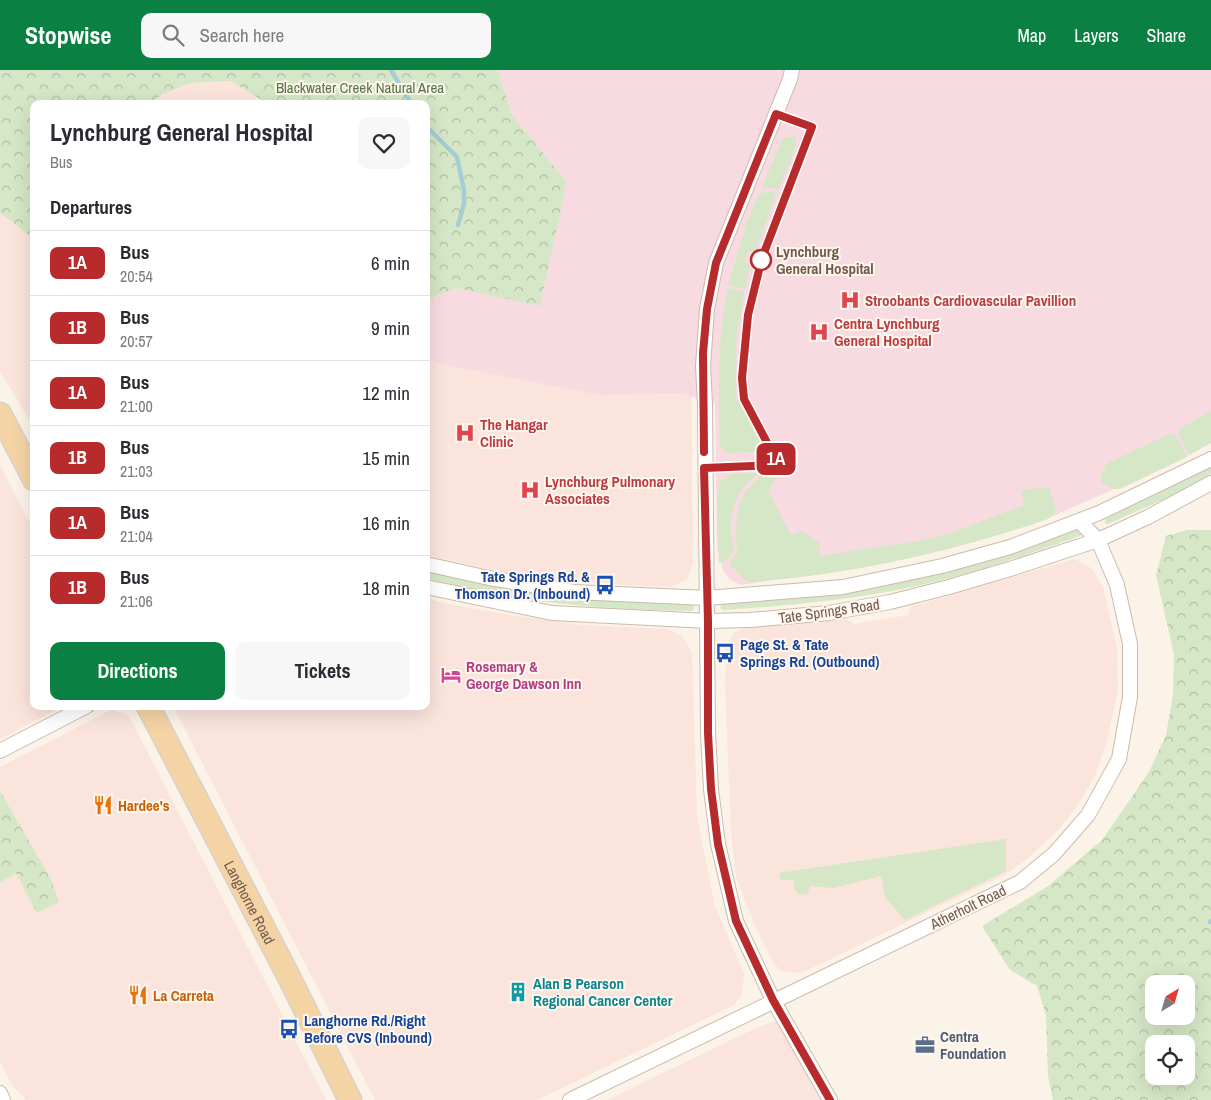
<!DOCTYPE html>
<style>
:root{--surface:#fff;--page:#f7f7f7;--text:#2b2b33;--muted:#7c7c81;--line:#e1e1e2;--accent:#0b8043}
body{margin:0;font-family:"Archivo Narrow",sans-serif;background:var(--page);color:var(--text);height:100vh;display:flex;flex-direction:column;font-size:19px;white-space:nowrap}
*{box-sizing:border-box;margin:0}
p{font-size:16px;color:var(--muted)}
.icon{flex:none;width:28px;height:28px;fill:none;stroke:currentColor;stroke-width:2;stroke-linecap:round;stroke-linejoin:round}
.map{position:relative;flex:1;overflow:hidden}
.details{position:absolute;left:30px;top:30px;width:400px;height:610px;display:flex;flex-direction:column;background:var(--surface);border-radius:10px;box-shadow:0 5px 20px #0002}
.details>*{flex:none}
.badge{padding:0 10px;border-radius:8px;font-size:18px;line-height:32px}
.needle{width:32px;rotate:37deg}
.fabs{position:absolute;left:1145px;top:905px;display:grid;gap:10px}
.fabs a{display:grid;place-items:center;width:50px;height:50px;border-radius:10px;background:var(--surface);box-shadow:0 5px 20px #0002;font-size:25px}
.map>.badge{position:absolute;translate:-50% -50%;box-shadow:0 0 0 2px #fff}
h2{padding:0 20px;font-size:19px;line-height:45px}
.round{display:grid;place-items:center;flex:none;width:52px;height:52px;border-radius:10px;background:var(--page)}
.head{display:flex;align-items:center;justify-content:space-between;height:85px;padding:0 20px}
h1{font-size:24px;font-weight:700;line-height:38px}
.button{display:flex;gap:10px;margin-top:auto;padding:10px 20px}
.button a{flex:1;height:58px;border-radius:10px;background:var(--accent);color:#fff;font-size:20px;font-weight:700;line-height:58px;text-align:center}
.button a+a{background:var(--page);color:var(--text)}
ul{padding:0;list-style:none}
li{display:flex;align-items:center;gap:15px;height:65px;padding:0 20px;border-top:1px solid var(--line)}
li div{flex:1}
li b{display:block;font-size:19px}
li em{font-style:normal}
li .badge{min-width:55px;font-weight:700;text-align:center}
header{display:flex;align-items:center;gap:30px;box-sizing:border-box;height:70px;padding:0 25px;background:var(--accent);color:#fff}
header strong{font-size:24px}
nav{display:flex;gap:28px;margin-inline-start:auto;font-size:18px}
.search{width:350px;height:45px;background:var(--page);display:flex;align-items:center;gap:12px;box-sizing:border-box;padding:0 18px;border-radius:10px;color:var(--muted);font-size:19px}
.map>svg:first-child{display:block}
</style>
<header>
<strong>Stopwise</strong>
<div class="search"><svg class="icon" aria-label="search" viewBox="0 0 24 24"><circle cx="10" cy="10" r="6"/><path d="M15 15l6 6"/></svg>Search here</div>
<nav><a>Map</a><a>Layers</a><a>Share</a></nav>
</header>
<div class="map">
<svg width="1211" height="1030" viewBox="0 0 1211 1030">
<defs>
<pattern id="forest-crowns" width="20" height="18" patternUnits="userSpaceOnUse" patternTransform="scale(1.25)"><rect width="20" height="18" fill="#d5e7c7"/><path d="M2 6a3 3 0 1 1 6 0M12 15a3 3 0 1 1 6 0" fill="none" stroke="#b1bea4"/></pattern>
</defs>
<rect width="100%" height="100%" fill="#fbf3e7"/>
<!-- commercial -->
<path fill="#fae4dc" d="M231,11L257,27L253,34H150L161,25L190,13Z
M0,143L34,169V350L28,348L0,301Z
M426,288L442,294L680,323L691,326L693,491L688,509L670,517L624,515L517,505L426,485Z
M0,395L34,461V636H63L0,669Z
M1075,489L1091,498L1103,517L1117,577L1118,620L1107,671L1096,703L1079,734L1057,761L1026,790L1006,804L808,900L796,903L782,901L774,894L754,854L736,806L731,762L725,612L727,575L735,562L751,557L845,548L854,554L909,545L911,537Z
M426,528L449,534L515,546L583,555L667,559L682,566L692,582L697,746L715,836L744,904L742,925L734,935L537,1030H375L173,636H426Z
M111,640L126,644L130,648L326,1030H26L12,1015L0,991V813L16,803L51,809L0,721V697Z
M776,951L820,1030H607L756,958Z"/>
<!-- medical -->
<path fill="#f8dbe0" d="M498,0H1211V373L1169,395L1053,446L949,477L846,499L740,515L729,509L723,500L717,479L715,334L680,323L600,325L442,294L426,288V230L456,218L540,235L567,112L512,45Z"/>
<!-- green -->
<path fill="#d5e7c7" d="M794,64L796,68V76L779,119L767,118L761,120L782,69L787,67L793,68Z
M768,121L776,124L755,182L748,181L744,193L750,195L745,219L728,215L746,155L758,125Z
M728,218L744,222L736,271V327L759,371L761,378L760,382L726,383L720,375C718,322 717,270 728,218Z
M1211,341V373L1189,385L1179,365V359Z
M1171,363L1176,366L1187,387L1120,419H1115L1102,414L1100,405L1106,398L1104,395Z
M1211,395V404L1178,423L1108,454L1105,453L1106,448Z
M762,403C741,413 730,435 731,458C731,465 734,474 733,481C731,488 726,491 719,493L717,428C718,398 739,404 762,403Z
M760,407H770L777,409L770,417L769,422L791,465L802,461L814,470L820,472V486L923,470L951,463L1024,435L1021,421L1024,420C1034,419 1043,415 1052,421L1050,423C1055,433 1059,443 1048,449C952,482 853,504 751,512L745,510L729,494L737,483C736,453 732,428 760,407Z
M1077,459L1081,460L1082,463L1080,466C1025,485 969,505 912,517C849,530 786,536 723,540L720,538L722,533L786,529L842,522L911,510L997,488Z
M426,501C514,523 601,531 691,534L694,535V539L692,541C644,540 595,538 547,532C506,528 466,518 426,508Z
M1006,769V801L905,850L885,827L881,806L833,818L810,816L807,825L798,824L794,819V810H781L779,803Z"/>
<!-- forest -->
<path fill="url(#forest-crowns)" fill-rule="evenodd" d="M0,0H498L512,45L567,112L540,236L456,218L426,230V34H268L231,11L190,13L161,25L150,34H34V169L0,143Z
M1187,460H1211V1030H1053L1048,1006L1046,945L1037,916L1010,900L982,856L1048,816L1102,770L1149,702L1166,665L1173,625L1174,585L1156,505L1166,466ZM1154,914H1186V946H1154ZM1154,974H1186V1006H1154Z
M0,721L51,809L59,832L37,843L16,803L0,813Z"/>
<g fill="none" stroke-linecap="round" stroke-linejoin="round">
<!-- stream -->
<path stroke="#a4ced4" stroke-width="4.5" d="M391,0L411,34
M426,56L457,87L464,120V134L458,155
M1210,852L1211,851"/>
<defs>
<path id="minor" d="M792,0L790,9L716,193L707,239L703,296L705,334L708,663L711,719L718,774L736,851L773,930L830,1030
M426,494L489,508L574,522L707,528L843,517L942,496L1010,477L1099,443L1211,389
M426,517L552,543L708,551L750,550L829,543L890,532L949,517L1010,499L1098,470L1148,447L1211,413
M0,681L87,636
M0,1023L3,1030
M570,1030L1020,812L1054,784L1088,745L1119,689L1130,627V574L1117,515L1098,470L1079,451"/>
<g id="primary">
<path d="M0,344L34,409"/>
<path id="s1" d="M148,636L288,905L350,1030"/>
</g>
</defs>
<!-- minor casing -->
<use href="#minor" stroke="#ccbaae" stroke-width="16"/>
<!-- primary casing -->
<use href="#primary" stroke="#d8d1cd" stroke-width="25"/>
<!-- minor -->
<use href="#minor" stroke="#fff" stroke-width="14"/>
<!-- primary -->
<use href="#primary" stroke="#f4d4a5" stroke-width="22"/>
</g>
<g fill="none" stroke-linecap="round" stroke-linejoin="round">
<defs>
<path id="line" d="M704,382L703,283L707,239L716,193L776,44L812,57L762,188L748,245L742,308L744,329L779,395L704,398L708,551V663L711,719L718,774L736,851L773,930L830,1030"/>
</defs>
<!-- line casing -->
<use href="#line" stroke="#fff" stroke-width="11"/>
<!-- line -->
<use href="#line" stroke="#b72b2c" stroke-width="8"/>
</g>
<!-- icons -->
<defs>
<symbol id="hospital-bare" viewBox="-9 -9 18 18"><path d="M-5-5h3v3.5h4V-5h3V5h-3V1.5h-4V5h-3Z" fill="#e0444e" stroke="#fef7ed" stroke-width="2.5" paint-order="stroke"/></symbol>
<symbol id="bus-bare" viewBox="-9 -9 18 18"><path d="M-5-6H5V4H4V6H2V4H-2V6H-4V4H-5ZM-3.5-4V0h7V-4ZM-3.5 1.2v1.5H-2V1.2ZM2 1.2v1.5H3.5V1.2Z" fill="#1a4fb4" stroke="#fef7ed" stroke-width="2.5" paint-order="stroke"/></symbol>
<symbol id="hotel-bare" viewBox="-9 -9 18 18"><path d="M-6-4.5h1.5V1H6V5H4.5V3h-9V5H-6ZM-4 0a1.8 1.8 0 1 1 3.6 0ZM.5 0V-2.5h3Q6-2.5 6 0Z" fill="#d1479c" stroke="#fef7ed" stroke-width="2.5" paint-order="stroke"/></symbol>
<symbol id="restaurant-bare" viewBox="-9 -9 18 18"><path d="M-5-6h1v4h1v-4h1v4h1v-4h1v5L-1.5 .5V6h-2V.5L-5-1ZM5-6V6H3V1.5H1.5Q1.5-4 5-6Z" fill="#e8710a" stroke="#fef7ed" stroke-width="2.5" paint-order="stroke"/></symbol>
<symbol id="building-bare" viewBox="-9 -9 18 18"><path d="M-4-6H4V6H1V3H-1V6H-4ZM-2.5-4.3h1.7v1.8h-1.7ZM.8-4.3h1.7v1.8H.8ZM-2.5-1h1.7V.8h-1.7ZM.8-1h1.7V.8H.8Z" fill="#0f9aa8" stroke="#fef7ed" stroke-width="2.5" paint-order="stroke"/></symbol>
<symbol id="office-bare" viewBox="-9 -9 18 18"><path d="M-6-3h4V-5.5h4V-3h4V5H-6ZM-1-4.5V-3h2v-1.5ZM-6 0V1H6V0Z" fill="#5c6f8a" stroke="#fef7ed" stroke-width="2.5" paint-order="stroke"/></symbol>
</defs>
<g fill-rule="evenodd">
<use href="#hospital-bare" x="836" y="216" width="28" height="28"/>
<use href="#hospital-bare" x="805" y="248" width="28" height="28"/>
<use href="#hospital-bare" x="451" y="349" width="28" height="28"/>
<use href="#hospital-bare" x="516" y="406" width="28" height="28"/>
<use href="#bus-bare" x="591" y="501" width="28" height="28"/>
<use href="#bus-bare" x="711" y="569" width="28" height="28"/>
<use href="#hotel-bare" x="437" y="591" width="28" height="28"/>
<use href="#restaurant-bare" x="89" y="721" width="28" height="28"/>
<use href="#building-bare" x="504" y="908" width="28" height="28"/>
<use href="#restaurant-bare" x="124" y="911" width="28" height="28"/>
<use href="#bus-bare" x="275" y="945" width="28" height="28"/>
<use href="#office-bare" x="911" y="961" width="28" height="28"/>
</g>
<!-- markers -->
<circle fill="#fff" stroke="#b72b2c" stroke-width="2.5" cx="761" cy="190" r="10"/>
<g text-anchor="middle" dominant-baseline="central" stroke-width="4" stroke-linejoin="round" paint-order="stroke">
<!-- park labels -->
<g font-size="15" fill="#567846" stroke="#fef7ed">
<text x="360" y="17">Blackwater Creek Natural Area</text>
</g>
<!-- stop labels -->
<g font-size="15" font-weight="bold" fill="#73594d" stroke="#fef7ed" text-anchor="start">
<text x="776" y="181">Lynchburg<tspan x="776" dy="17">General Hospital</tspan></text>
</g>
<!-- health labels -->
<g font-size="15" font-weight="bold" fill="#be3a42" stroke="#fef7ed" text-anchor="start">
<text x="865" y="230">Stroobants Cardiovascular Pavillion</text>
<text x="834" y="253">Centra Lynchburg<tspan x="834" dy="17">General Hospital</tspan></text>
<text x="480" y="354">The Hangar<tspan x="480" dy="17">Clinic</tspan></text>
<text x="545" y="411">Lynchburg Pulmonary<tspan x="545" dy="17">Associates</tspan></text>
</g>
<!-- transit labels -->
<g font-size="15" font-weight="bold" fill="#164399" stroke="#fef7ed" text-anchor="start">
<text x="590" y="506" text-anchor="end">Tate Springs Rd. &amp;<tspan x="590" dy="17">Thomson Dr. (Inbound)</tspan></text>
<text x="740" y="574">Page St. &amp; Tate<tspan x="740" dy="17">Springs Rd. (Outbound)</tspan></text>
<text x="304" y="950">Langhorne Rd./Right<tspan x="304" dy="17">Before CVS (Inbound)</tspan></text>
</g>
<!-- street labels -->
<g font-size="15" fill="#73594d" stroke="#fef7ed">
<text transform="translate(829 541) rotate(-8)">Tate Springs Road</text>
<text stroke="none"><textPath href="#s1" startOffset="221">Langhorne Road</textPath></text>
<text transform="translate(968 837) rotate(-26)">Atherholt Road</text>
</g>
<!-- hotel labels -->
<g font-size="15" font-weight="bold" fill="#b23c85" stroke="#fef7ed" text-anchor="start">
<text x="466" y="596">Rosemary &amp;<tspan x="466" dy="17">George Dawson Inn</tspan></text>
</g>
<!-- food labels -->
<g font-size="15" font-weight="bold" fill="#c56008" stroke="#fef7ed" text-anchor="start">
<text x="118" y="735">Hardee's</text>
<text x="153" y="925">La Carreta</text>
</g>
<!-- culture labels -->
<g font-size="15" font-weight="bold" fill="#0d838f" stroke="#fef7ed" text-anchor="start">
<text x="533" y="913">Alan B Pearson<tspan x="533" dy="17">Regional Cancer Center</tspan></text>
</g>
<!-- service labels -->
<g font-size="15" font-weight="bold" fill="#4e5e75" stroke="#fef7ed" text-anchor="start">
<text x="940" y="966">Centra<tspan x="940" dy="17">Foundation</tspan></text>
</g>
</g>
</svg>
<div class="fabs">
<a><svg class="needle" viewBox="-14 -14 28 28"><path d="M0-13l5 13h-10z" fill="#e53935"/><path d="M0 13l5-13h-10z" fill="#7c7c81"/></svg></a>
<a><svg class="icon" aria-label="locate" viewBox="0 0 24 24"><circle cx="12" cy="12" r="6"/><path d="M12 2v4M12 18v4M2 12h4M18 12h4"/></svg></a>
</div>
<b class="badge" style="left:776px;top:389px;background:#b72b2c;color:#fff">1A</b>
<section class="details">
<div class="head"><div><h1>Lynchburg General Hospital</h1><p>Bus</p></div><a class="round"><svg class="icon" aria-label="heart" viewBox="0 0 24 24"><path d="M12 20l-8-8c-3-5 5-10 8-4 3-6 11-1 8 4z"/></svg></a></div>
<h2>Departures</h2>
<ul>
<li><span class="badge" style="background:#b72b2c;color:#fff">1A</span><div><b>Bus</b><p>20:54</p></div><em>6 min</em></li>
<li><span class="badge" style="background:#b72b2c;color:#fff">1B</span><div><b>Bus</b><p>20:57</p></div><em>9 min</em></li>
<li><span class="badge" style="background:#b72b2c;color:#fff">1A</span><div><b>Bus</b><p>21:00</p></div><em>12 min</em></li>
<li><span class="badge" style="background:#b72b2c;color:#fff">1B</span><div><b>Bus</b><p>21:03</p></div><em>15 min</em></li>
<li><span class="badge" style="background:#b72b2c;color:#fff">1A</span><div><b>Bus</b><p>21:04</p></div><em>16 min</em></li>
<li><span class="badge" style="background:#b72b2c;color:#fff">1B</span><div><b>Bus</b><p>21:06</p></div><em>18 min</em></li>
</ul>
<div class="button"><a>Directions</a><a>Tickets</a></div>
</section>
</div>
